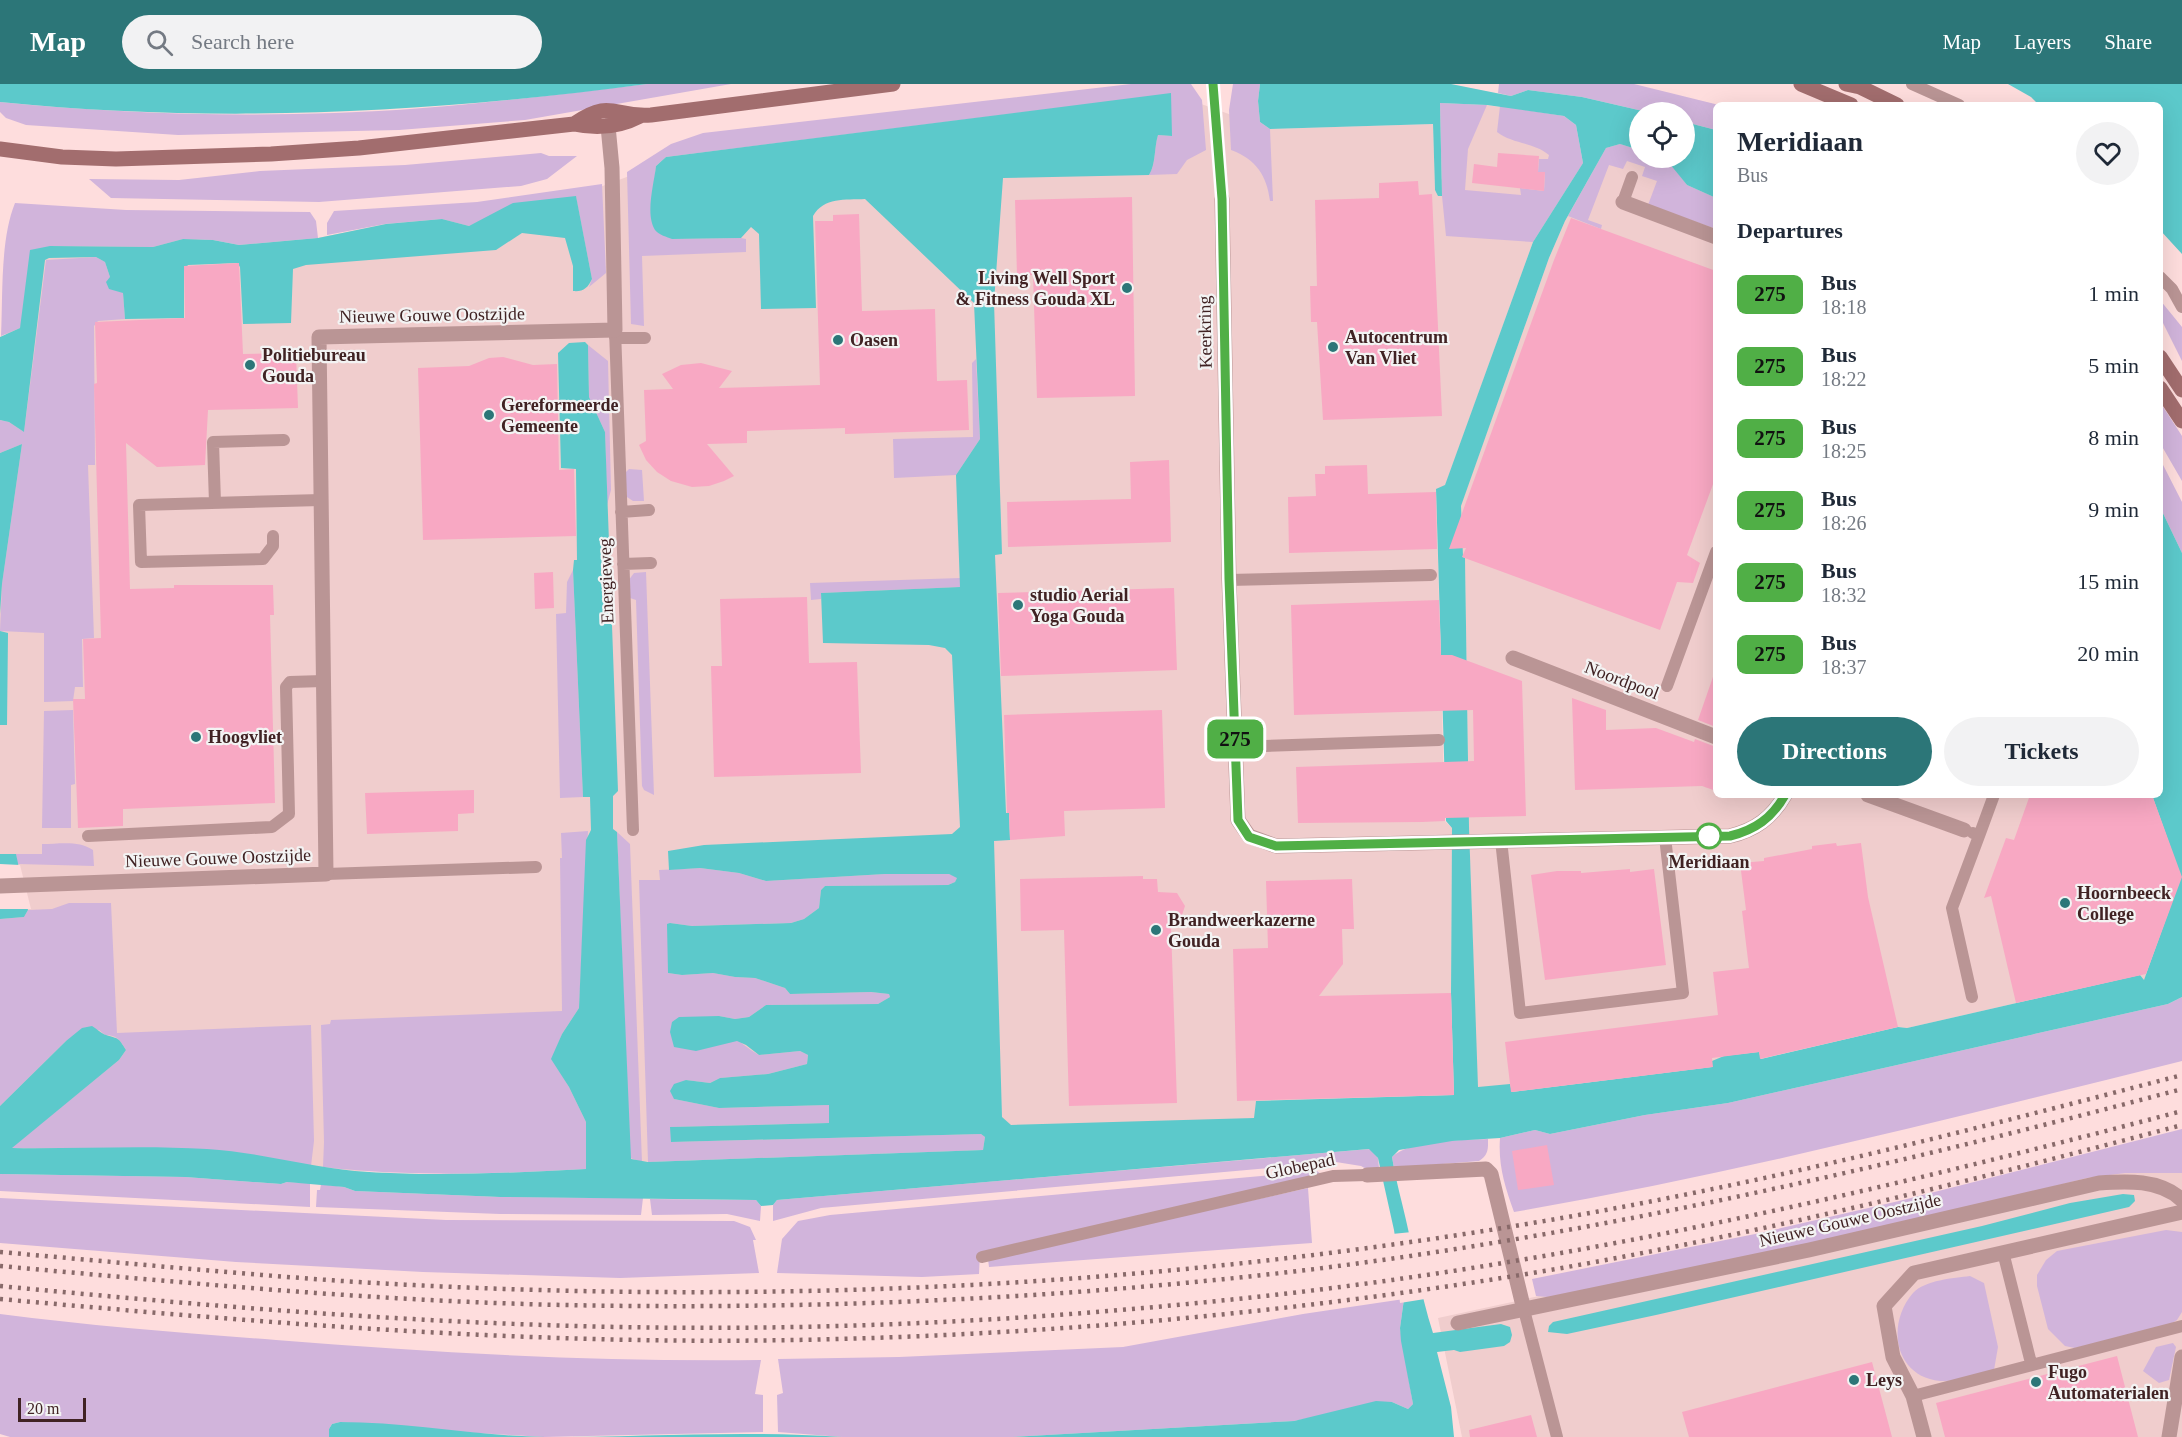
<!DOCTYPE html>
<style>
:root{--surface:#fff;--page:#f2f2f3;--text:#1f2937;--muted:#747a83;--accent:#2c7678}
body{margin:0;font-family:Georgia,serif;background:var(--page);color:var(--text);height:100vh;display:flex;flex-direction:column;font-size:22px;white-space:nowrap}
*{box-sizing:border-box;margin:0}
p{font-size:20px;color:var(--muted)}
.icon{flex:none;width:33px;height:33px;fill:none;stroke:currentColor;stroke-width:2;stroke-linecap:round;stroke-linejoin:round}
.map{position:relative;flex:1;overflow:hidden}
.drawer{position:absolute;left:1713px;top:18px;width:450px;height:696px;display:flex;flex-direction:column;background:var(--surface);border-radius:9px;box-shadow:0 6px 24px #0002}
.drawer>*{flex:none}
.badge{padding:0 12px;border-radius:9px;font-size:21px;line-height:39px}
.tools{position:absolute;left:1629px;top:18px;display:grid;gap:12px}
.tools a{display:grid;place-items:center;width:66px;height:66px;border-radius:50%;background:var(--surface);box-shadow:0 6px 24px #0002;font-size:30px}
.scale{position:absolute;left:18px;bottom:15px;width:68px;box-sizing:border-box;padding-left:6px;border:3px solid #402223;border-top:0;font-size:16px;line-height:21px;white-space:nowrap;color:#402223;-webkit-text-stroke:4px #f3f3f3;paint-order:stroke}
.map>.badge{position:absolute;translate:-50% -50%;box-shadow:0 0 0 3px #fff}
h2{padding:0 24px;font-size:22px;line-height:54px}
.round{display:grid;place-items:center;flex:none;width:63px;height:63px;border-radius:32px;background:var(--page)}
.overview{display:flex;align-items:center;justify-content:space-between;height:102px;padding:0 24px}
h1{font-size:28px;font-weight:700;line-height:45px}
.primary-button{display:flex;gap:12px;margin-top:auto;padding:12px 24px}
.primary-button a{flex:1;height:69px;border-radius:36px;background:var(--accent);color:#fff;font-size:24px;font-weight:700;line-height:69px;text-align:center}
.primary-button a+a{background:var(--page);color:var(--text)}
ul{padding:0;list-style:none}
li{display:flex;align-items:center;gap:18px;height:72px;padding:0 24px}
li div{flex:1}
li b{display:block;font-size:22px}
li em{font-style:normal}
li .badge{min-width:66px;font-weight:700;text-align:center}
header{display:flex;align-items:center;gap:36px;box-sizing:border-box;height:84px;padding:0 30px;background:var(--accent);color:#fff}
header strong{font-size:28px}
nav{display:flex;gap:33px;margin-inline-start:auto;font-size:21px}
.search{width:420px;height:54px;background:var(--page);display:flex;align-items:center;gap:15px;box-sizing:border-box;padding:0 21px;border-radius:33px;color:var(--muted);font-size:22px}
.map>svg:first-child{display:block}
</style>
<header>
<strong>Map</strong>
<div class="search"><svg class="icon" aria-label="search" viewBox="0 0 24 24"><circle cx="10" cy="10" r="6"/><path d="M15 15l6 6"/></svg>Search here</div>
<nav><a>Map</a><a>Layers</a><a>Share</a></nav>
</header>
<div class="map">
<svg width="2182" height="1353" viewBox="0 0 2182 1353">
<rect width="100%" height="100%" fill="#fedddd"/>
<!-- built -->
<path fill="#f0cdcd" d="M1171,9L1270,45L1433,40L1435,106L1485,21L1509,24L1583,79L1533,158L1445,402L1436,406L1445,737L1452,744L1451,909L1454,1011L1256,1017L1255,1034L985,1062L983,1066L637,1078L586,1085L356,1087L311,1082L11,1064L0,1060V379L10,164L19,131L239,161L318,154L386,140L442,135L513,119L576,112L656,82L666,73Z
M1620,60L1639,66L1640,74H1666L1687,101L1716,114V711H2152L2182,793L2144,897L2140,891L1907,944L1898,943L1760,975L1713,983L1511,1008L1477,1003L1469,743L1465,475L1462,473L1461,421L1549,174L1565,137L1606,64Z
M2162,1077L2182,1088V1353H1462L1438,1234Z"/>
<!-- green -->
<path fill="#d1b4db" d="M647,0H731L525,36L399,46L178,51L26,41L6,34L0,28V18C112,29 223,33 335,29C439,26 543,12 647,0Z
M1131,0H1191L1202,16L1206,66L1187,76L1177,90L1149,91C1156,80 1154,64 1158,51L1171,52V10L666,73L656,82L651,131L672,155L741,154L746,155V168L642,172L644,242L631,240L627,88L671,60L703,49Z
M1233,0H1260L1258,17L1260,38L1270,45L1273,117H1270C1267,92 1256,75 1231,66L1229,26Z
M1499,0H1634L1719,21H1716V46L1685,38L1684,28H1647L1582,13L1528,6L1511,12L1498,9Z
M1440,19L1487,21L1468,65L1465,106L1521,111L1520,104L1544,107L1545,89L1538,88L1539,75H1548L1549,71C1534,58 1512,60 1497,48L1500,22L1564,32L1576,41L1583,79L1533,158L1446,152L1442,112Z
M1620,60L1639,66L1640,74H1666L1687,101L1716,114V145L1648,121L1657,97L1642,92L1645,83L1627,77L1623,85L1609,81L1588,136L1602,141L1601,145L1568,132L1606,64Z
M541,69L549,72H577L547,95L521,102L319,118L111,114L89,95L179,96L260,87L405,81Z
M602,100L606,189L589,203L592,195L576,113L484,135L469,142L442,135L385,140L327,151V139L334,127L477,118Z
M15,119L126,126L310,128L316,137L318,154L239,161L213,156L183,155L153,163L50,162L20,244L1,252C3,211 0,156 15,119Z
M96,173L105,178L110,193L123,209L125,235L98,237L94,242L95,381H88L94,554L82,555L83,603H75L73,617L44,618V549L0,547L2,500L22,360L0,369V336L9,338L24,348L46,176Z
M2160,216L2182,243V277L2160,233Z
M588,261L608,277L611,406L607,421L605,348L589,313Z
M976,275L980,355L956,391L894,394L893,355L973,353L972,279Z
M2160,318L2182,352V397L2160,359Z
M2160,375L2182,418V469L2160,423Z
M629,385L642,386L644,417H633L627,413L625,389Z
M573,486L583,713L560,714L556,530L566,529L567,498Z
M646,488L654,711L644,706L642,702L636,516L630,514L628,497L634,489Z
M960,494V503L821,509V515L811,516L810,499Z
M73,626L75,700L71,701V744H42L44,627Z
M588,747L579,924L562,950L552,975L569,1003L586,1038V1085C498,1090 410,1093 323,1083L324,1058L321,941L330,940L331,936L562,927L560,774H562L561,749Z
M617,748L630,760L642,1078L630,1074Z
M42,760C59,760 79,756 93,766L94,782L17,780L16,770H42Z
M700,784L739,789L766,797L885,790H949L958,793L955,798L948,801L825,802L821,806L819,824L804,835L791,839L692,842L670,839L668,889L682,891L713,889L735,893L755,894L785,904L790,910L871,908L889,910L890,913L878,920L766,921L749,933L735,935L719,932C732,951 739,959 759,971L800,967L808,971L807,980L768,990L720,994L710,999L686,996L674,1015L719,1024L829,1021V1039L671,1043V1058L981,1050L985,1053L983,1066L648,1078L639,796H660L659,786Z
M69,819H111L117,949L311,941L314,1057L311,1082C212,1059 112,1065 11,1064L119,976L126,966C120,956 117,951 105,951L99,946L66,957L0,1022V835L24,833L28,826L52,825Z
M2182,913V977C1961,1032 1739,1089 1514,1128C1505,1103 1498,1081 1500,1054L1535,1046L1550,1050L1645,1031L1728,1019L2168,920Z
M2182,1045V1089H2125L2087,1094L1820,1161L1548,1213L1536,1212L1532,1195L1760,1149L1899,1117Z
M1488,1055C1488,1064 1489,1071 1479,1077L1394,1084L1392,1073C1409,1056 1464,1056 1488,1055Z
M1370,1065L1378,1074L1379,1084L1370,1087L1361,1082L1336,1078L821,1124L773,1137V1121L777,1116Z
M1317,1087L1321,1090L980,1168L979,1190L922,1193L777,1189L782,1155L798,1137L830,1131Z
M0,1090L185,1093L281,1100L287,1098L310,1099V1123L0,1107Z
M321,1100L344,1103L355,1107L500,1113L643,1114L641,1131L500,1130L316,1123L317,1106H320Z
M1308,1104L1312,1159L989,1183L988,1175Z
M0,1114L446,1136L734,1137L750,1143L756,1156H753L759,1189L620,1194L423,1188L236,1178L0,1159Z
M650,1115L756,1116L761,1122L760,1137L727,1130L652,1131Z
M2166,1146L2182,1148V1228L2177,1236L2169,1241L2075,1264L2065,1262L2048,1245L2037,1202V1191L2046,1176L2057,1167Z
M1970,1192L1984,1199L1998,1263L1994,1286C1977,1291 1958,1298 1940,1297C1894,1292 1886,1240 1913,1209C1925,1196 1954,1194 1970,1192Z
M1404,1215L1400,1244L1413,1320L1408,1325L1392,1318L1294,1337L1012,1353H842L778,1348L777,1311L783,1309L778,1275L899,1273L1123,1263L1303,1230Z
M0,1230C92,1242 184,1249 276,1256C437,1269 599,1278 761,1276L755,1310L763,1311V1348L543,1353L445,1347L340,1338L332,1340L329,1345V1353H10L0,1350Z
M2173,1259L2176,1263L2169,1296L2159,1299L2143,1287L2156,1263Z"/>
<!-- water -->
<path fill="#5cc9cb" d="M0,0H647C430,29 218,40 0,18Z
M1260,0H1451L1511,12L1528,6L1582,13L1647,28H1640L1639,66L1620,60L1606,64L1565,137L1549,174L1461,422L1463,473L1465,474L1469,743L1478,1003L1510,1000L1512,1008L1712,983V977L1724,972L1759,968L1761,975L1898,943L1907,944L2140,891L2144,896L2181,793L2152,711H2160V423L2182,469V913L2168,920L1728,1019L1645,1031L1550,1050L1535,1046L1500,1054L1452,1057L1399,1066L1392,1073C1396,1098 1403,1121 1408,1145C1416,1180 1422,1215 1433,1249L1501,1240L1510,1243L1512,1251L1510,1258L1504,1262L1460,1268L1454,1266L1437,1268L1451,1323L1454,1353H1012L1294,1337L1376,1317L1392,1318L1408,1325L1413,1320L1401,1257L1400,1244L1404,1215L1394,1146L1378,1074L1369,1065L777,1116L773,1121L761,1122L756,1116L500,1113L355,1107L344,1103L287,1098L281,1100L185,1093L0,1090V1022L66,957L82,944L92,942C97,945 102,950 106,951C119,955 118,953 126,966L119,976L12,1064C77,1065 142,1061 207,1065C257,1068 305,1082 355,1087C432,1093 509,1089 586,1085V1038L569,1003L551,975L562,950L579,924L586,756L591,746L590,713H583L573,486L574,476H577L576,385L561,384L558,269L569,259L585,258L588,261L589,313L605,348L618,707L613,712V745L617,748L631,1075L648,1078L983,1066L985,1053L981,1050L671,1058L670,1043L829,1039V1021L719,1024L674,1015L670,1007L674,1000L686,996L710,999L720,994L768,990L807,980L808,971L800,967L759,971L746,961L737,957L696,967L674,963L670,948L672,938L679,933L719,932L735,935L749,933L766,921L878,920L890,913L889,910L871,908L790,910L785,904L755,894L735,893L713,889L682,891L668,889L667,840L670,839L692,842L791,839L804,835L819,824L821,806L825,802L948,801L955,798L957,794L949,790H885L766,797L739,789L700,784L669,786L668,767L704,761L952,750L960,743L952,571L945,564L929,561L823,559L821,509L960,503L956,391L980,355L974,219L865,115C845,116 824,113 813,132L816,224L761,225L759,150L751,143L741,154L672,155C667,153 659,151 655,146C645,130 654,100 656,82L666,73L1171,9L1172,52L1158,51C1154,64 1156,80 1149,91L1003,94L994,218L1002,470L995,471L1006,729H1009L1010,756L994,757L1002,1033L1011,1041L1254,1034L1256,1017L1454,1011L1451,909L1452,744L1446,737L1436,405L1445,401L1533,158L1583,79L1576,41L1564,32L1487,21L1440,19L1442,112H1438L1435,106L1433,40L1270,45L1260,38L1258,17Z
M2008,0H2182V170L2160,146V21H2039L2031,13Z
M1685,38L1716,46V114L1687,101L1665,74H1684Z
M576,112L592,195C588,204 583,208 573,207V182L565,154L522,149L496,166L306,181L293,185L291,239L243,240L240,183L237,179L188,181L184,187V234L125,235L123,209L109,205L106,198L110,193L105,178L96,173L49,174L45,176L24,348L9,338L0,336V253L20,244L30,166L50,162L153,163L183,155L213,156L239,161L318,154L386,140L442,135L469,142L513,119Z
M22,360L2,500L0,530V369Z
M0,547L8,549L7,641H0Z
M0,770H16L28,826L24,833L0,835Z
M2123,1110L2134,1111L2135,1117L2129,1123L1656,1231L1567,1250L1548,1248L1549,1242L1553,1238L1982,1142L2070,1119Z
M340,1338C409,1338 476,1352 545,1353C645,1353 742,1346 842,1353H329V1345L332,1340Z"/>
<!-- pier -->
<path fill="#fedddd" d="M0,780L20,781L31,825H0Z
M1412,1148L1425,1215L1400,1219L1392,1150Z"/>
<!-- building -->
<path fill="#f8a8c3" d="M1498,69L1539,72L1538,88H1545L1544,107L1472,99L1474,80L1497,83Z
M1418,97L1419,111L1432,110L1442,332L1323,336L1317,238H1311L1310,202H1317L1315,116L1379,114V99Z
M1132,113L1135,312L1037,314L1033,191L1017,192L1015,116Z
M859,130L862,227L935,225L937,297L967,296L969,346L845,350V344L747,347V359L707,360L734,392L724,397L709,402L692,403L671,397L657,388L646,376L639,361L646,357L644,306L673,305L662,290L681,281L701,279L732,287L719,304L820,301L815,137H833V131Z
M1571,134L1716,187V392L1687,471L1700,479L1693,499L1677,498L1660,546L1462,473L1466,464L1449,465L1554,176Z
M239,179L243,270L296,269L298,324L208,326L205,381L157,383L126,359L130,505L174,504V501H273L274,531H270L275,719L123,725V742L78,744L73,615H85L83,555L101,554L94,300L97,299L95,238L185,234L184,182Z
M503,273L533,281L557,280L559,386L574,385L576,452L423,456L418,284L469,282L489,274Z
M1169,376L1171,458L1008,463L1007,418L1131,415L1130,378Z
M1367,381L1368,410L1436,408L1437,465L1289,469L1288,413L1316,412L1315,390H1325V382Z
M553,488L554,524L535,525L534,489Z
M1174,504L1177,586L1001,592L998,509Z
M807,513L809,579L857,578L861,689L714,693L711,582H722L720,515Z
M1439,516L1441,571H1452L1522,597L1526,732L1445,734V737L1422,738L1298,739L1296,683L1474,677L1473,626L1294,631L1291,521Z
M1714,590L1716,591V643L1698,636Z
M1572,614L1606,626V646L1656,644L1694,658L1695,655L1716,663V707L1702,702L1575,706Z
M1162,626L1165,724L1064,727L1065,752L1010,756L1009,729H1007L1004,631Z
M474,706V729L458,730V747L367,750L365,709Z
M2030,711H2152L2182,793L2146,890L2016,919L1991,812L1984,814L2006,754L2014,756Z
M1836,759L1837,762L1861,759L1868,813L1898,943L1760,975L1759,968L1712,974L1713,983L1511,1008L1505,958L1718,931L1713,888L1749,884L1742,827L1746,826L1740,779L1764,777V774L1812,765V762Z
M1630,785V788L1654,785L1666,881L1545,896L1531,791L1557,787H1581V789Z
M1143,792V795H1157L1158,808L1177,809L1185,822L1181,834L1171,843L1177,1019L1069,1022L1064,846L1021,847L1020,795Z
M1352,795L1354,845H1342L1343,880L1319,912L1451,909L1454,1011L1237,1017L1233,865L1268,864L1266,797Z
M1547,1061L1554,1101L1518,1106L1512,1067Z
M2117,1272L2138,1353H1945L1936,1319Z
M1872,1278L1892,1353H1689L1682,1328Z
M1531,1331L1537,1353H1470L1469,1346Z"/>
<g fill="none" stroke-linecap="round" stroke-linejoin="round">
<!-- service -->
<path stroke="#ba9595" stroke-width="12" d="M1213,0L1222,115
M1912,0L1959,21
M1623,118L1632,93
M2160,193L2172,205L2182,223
M615,246L633,746
M615,254H645
M215,419L213,358L284,356
M621,428L649,426
M273,452V462L263,475L141,478L139,421L321,416
M623,480L651,479
M1229,496L1431,491
M1667,602L1716,468
M1235,663L1439,656
M1973,749L1979,752L1994,711
M88,752L272,743L289,730L286,603L290,598L323,597
M1501,756L1520,929L1683,909L1665,753
M326,790L536,783
M1972,913L1952,824L1979,752
M2003,1168L2031,1279
M982,1173L1333,1092L1367,1091
M1524,1226L1557,1353
M1913,1312L2182,1242"/>
<!-- minor -->
<path stroke="#ba9595" stroke-width="15" d="M1222,115L1229,496L1238,736L1249,752L1276,762L1730,752C1755,746 1772,734 1785,711
M1623,118L1716,153
M1513,574L1716,653
M1868,711L1964,746
M0,802L326,790L319,253L615,246L612,84L608,42L618,33
M1367,1091L1486,1085L1491,1090L1524,1226
M1458,1239L1809,1166L2099,1099C2126,1097 2160,1095 2182,1116
M1924,1353L1913,1312L1893,1273L1884,1222L1914,1189L2182,1128
M2169,1353L2182,1273"/>
<!-- secondary -->
<path stroke="#a26d6e" stroke-width="15" d="M1801,0L1851,21
M1846,0L1860,3L1897,21
M574,40C612,14 613,34 651,31L893,0
M0,65L62,73L116,75L271,70L359,64L574,40C597,45 619,43 640,32
M2160,273L2182,306
M2160,304L2182,337"/>
<!-- rail -->
<path stroke="#886969" stroke-width="4.5" stroke-dasharray="3 6" stroke-linecap="butt" d="M0,1168C114,1178 228,1189 342,1197C563,1211 785,1212 1006,1199C1238,1185 1470,1155 1698,1108C1860,1075 2021,1033 2182,991
M0,1182C187,1199 375,1217 563,1221C814,1226 1066,1215 1315,1185C1609,1148 1896,1081 2182,1005
M0,1202C206,1222 412,1239 619,1243C821,1247 1025,1237 1227,1216C1554,1183 1865,1111 2182,1027
M0,1215C265,1239 529,1261 796,1256C1051,1251 1305,1228 1556,1185C1767,1148 1975,1096 2182,1041"/>
</g>
<g fill="none" stroke-linecap="round" stroke-linejoin="round">
<defs>
<path id="line" d="M1213,0L1222,115L1229,495L1238,736L1249,753L1276,762L1730,752C1755,746 1772,734 1785,711"/>
</defs>
<!-- line casing -->
<use href="#line" stroke="#fff" stroke-width="14"/>
<!-- line -->
<use href="#line" stroke="#50af46" stroke-width="9"/>
</g>
<!-- markers -->
<g fill="#2c7678" stroke="#f3f3f3" stroke-width="2">
<circle cx="1127" cy="204" r="6"/>
<circle cx="838" cy="256" r="6"/>
<circle cx="1333" cy="263" r="6"/>
<circle cx="250" cy="281" r="6"/>
<circle cx="489" cy="331" r="6"/>
<circle cx="1018" cy="521" r="6"/>
<circle cx="196" cy="653" r="6"/>
<circle cx="2065" cy="819" r="6"/>
<circle cx="1156" cy="846" r="6"/>
<circle cx="1854" cy="1296" r="6"/>
<circle cx="2036" cy="1298" r="6"/>
</g>
<circle fill="#fff" stroke="#50af46" stroke-width="3" cx="1709" cy="752" r="12"/>
<g text-anchor="middle" dominant-baseline="central" stroke-width="4.5" stroke-linejoin="round" paint-order="stroke">
<!-- poi labels -->
<g font-size="18" font-weight="bold" fill="#402223" stroke="#f3f3f3" text-anchor="start">
<text x="1115" y="194" text-anchor="end">Living Well Sport<tspan x="1115" dy="21">&amp; Fitness Gouda XL</tspan></text>
<text x="1345" y="253">Autocentrum<tspan x="1345" dy="21">Van Vliet</tspan></text>
<text x="850" y="256">Oasen</text>
<text x="262" y="271">Politiebureau<tspan x="262" dy="21">Gouda</tspan></text>
<text x="501" y="321">Gereformeerde<tspan x="501" dy="21">Gemeente</tspan></text>
<text x="1030" y="511">studio Aerial<tspan x="1030" dy="21">Yoga Gouda</tspan></text>
<text x="208" y="653">Hoogvliet</text>
<text x="2077" y="809">Hoornbeeck<tspan x="2077" dy="21">College</tspan></text>
<text x="1168" y="836">Brandweerkazerne<tspan x="1168" dy="21">Gouda</tspan></text>
<text x="2048" y="1288">Fugo<tspan x="2048" dy="21">Automaterialen</tspan></text>
<text x="1866" y="1296">Leys</text>
</g>
<!-- street labels -->
<g font-size="18" fill="#402223" stroke="#f3f3f3">
<text transform="translate(432 231) rotate(-1)">Nieuwe Gouwe Oostzijde</text>
<text transform="translate(1205 248) rotate(-91)">Keerkring</text>
<text transform="translate(606 497) rotate(-92)">Energieweg</text>
<text transform="translate(1622 596) rotate(21)">Noordpool</text>
<text transform="translate(218 774) rotate(-2)">Nieuwe Gouwe Oostzijde</text>
<text transform="translate(1300 1082) rotate(-12)">Globepad</text>
<text transform="translate(1850 1136) rotate(-13)">Nieuwe Gouwe Oostzijde</text>
</g>
<!-- stop labels -->
<g font-size="18" font-weight="bold" fill="#402223" stroke="#f3f3f3">
<text x="1709" y="778">Meridiaan</text>
</g>
</g>
</svg>
<div class="tools">
<a><svg class="icon" aria-label="locate" viewBox="0 0 24 24"><circle cx="12" cy="12" r="6"/><path d="M12 2v4M12 18v4M2 12h4M18 12h4"/></svg></a>
</div>
<div class="scale">20 m</div>
<b class="badge" style="left:1235px;top:655px;background:#50af46;color:#111">275</b>
<section class="drawer">
<div class="overview"><div><h1>Meridiaan</h1><p>Bus</p></div><a class="round"><svg class="icon" aria-label="heart" viewBox="0 0 24 24"><path d="M12 20l-8-8c-3-5 5-10 8-4 3-6 11-1 8 4z"/></svg></a></div>
<h2>Departures</h2>
<ul>
<li><span class="badge" style="background:#50af46;color:#111">275</span><div><b>Bus</b><p>18:18</p></div><em>1 min</em></li>
<li><span class="badge" style="background:#50af46;color:#111">275</span><div><b>Bus</b><p>18:22</p></div><em>5 min</em></li>
<li><span class="badge" style="background:#50af46;color:#111">275</span><div><b>Bus</b><p>18:25</p></div><em>8 min</em></li>
<li><span class="badge" style="background:#50af46;color:#111">275</span><div><b>Bus</b><p>18:26</p></div><em>9 min</em></li>
<li><span class="badge" style="background:#50af46;color:#111">275</span><div><b>Bus</b><p>18:32</p></div><em>15 min</em></li>
<li><span class="badge" style="background:#50af46;color:#111">275</span><div><b>Bus</b><p>18:37</p></div><em>20 min</em></li>
</ul>
<div class="primary-button"><a>Directions</a><a>Tickets</a></div>
</section>
</div>
